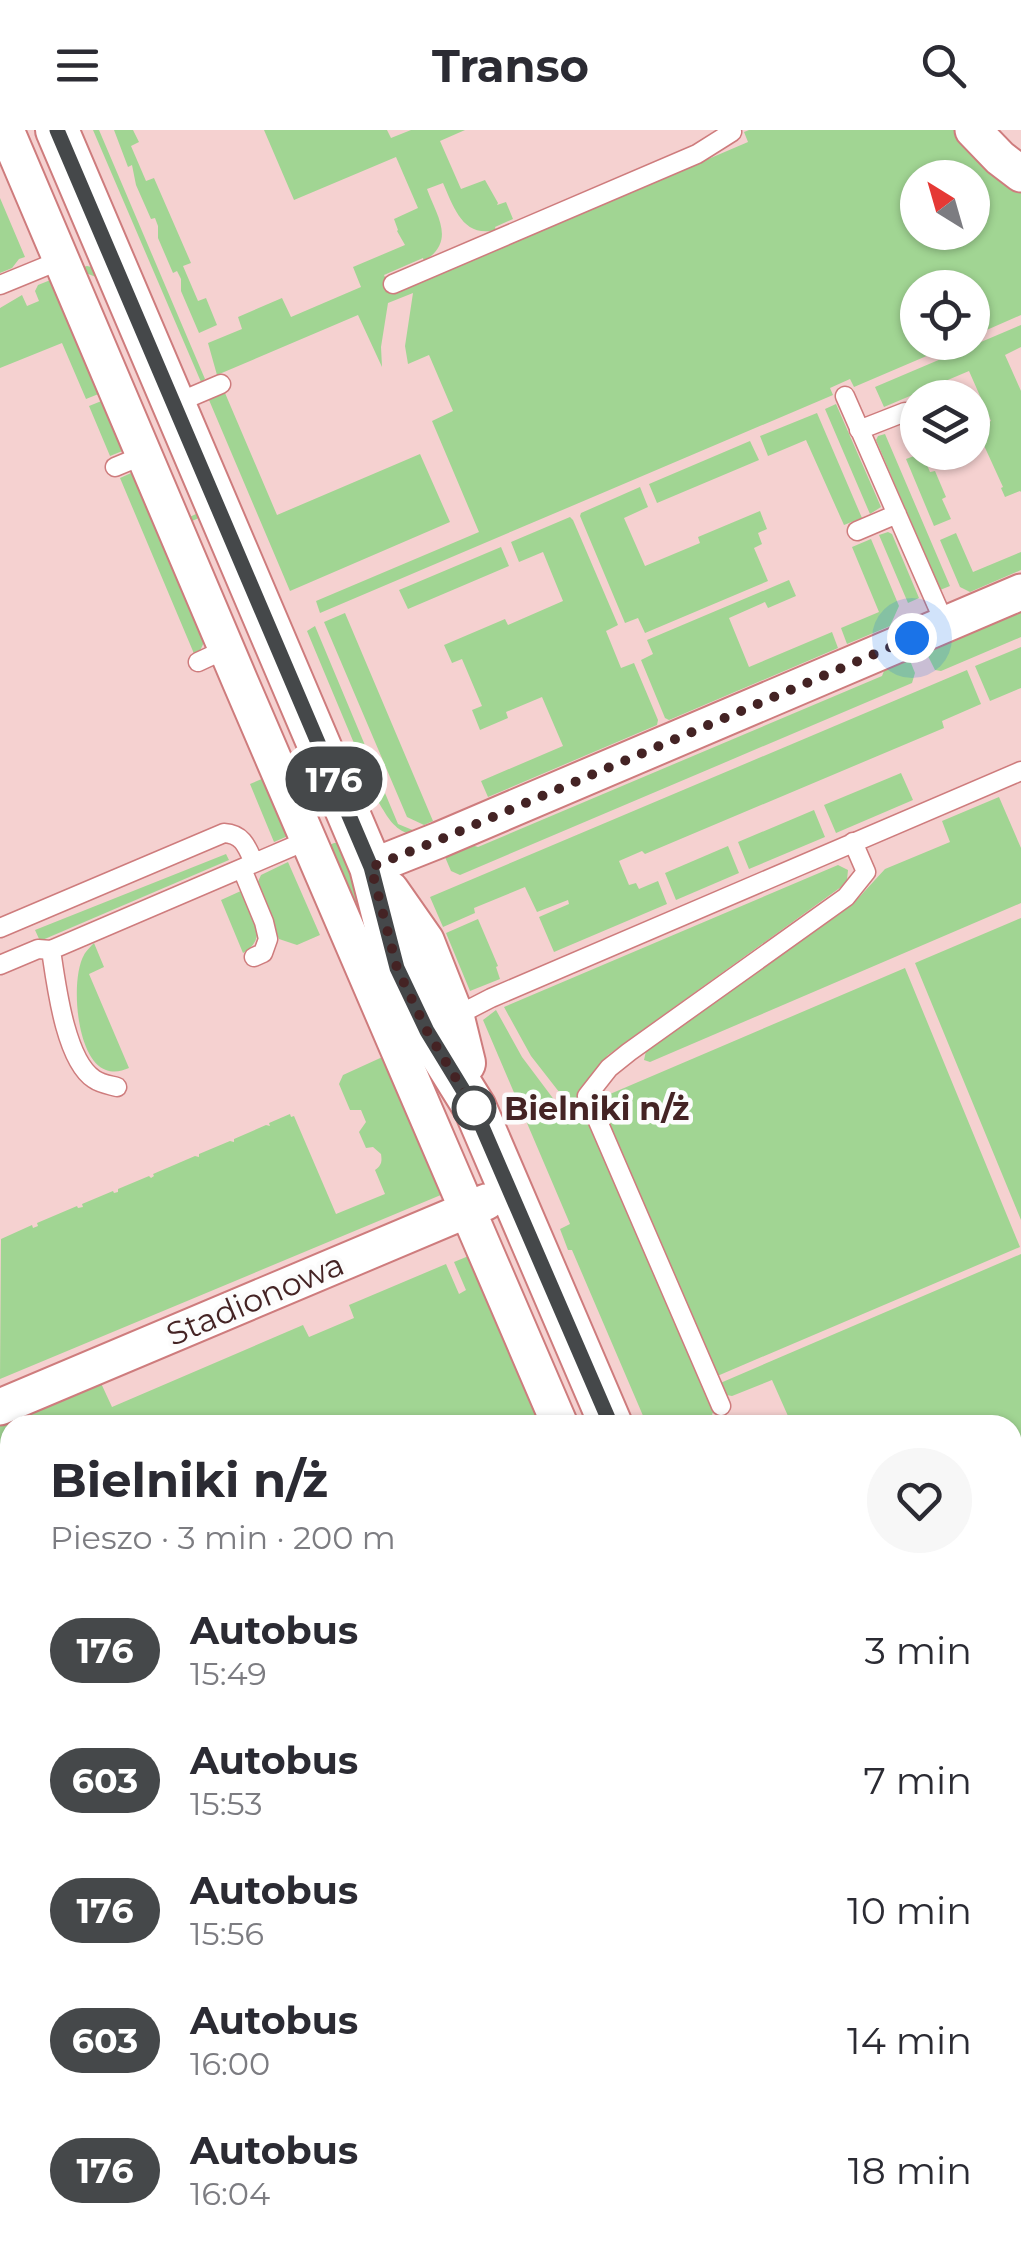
<!DOCTYPE html>
<html lang="pl">
<meta charset="utf-8">
<style>
:root{--surface:#fff;--page:#f7f7f7;--text:#2b2b33;--muted:#7c7c81}
body{margin:0;font-family:Montserrat,sans-serif;background:var(--page);color:var(--text);height:100vh;display:flex;flex-direction:column;font-size:38px;white-space:nowrap}
*{box-sizing:border-box;margin:0}
p{font-size:32px;color:var(--muted)}
.icon{flex:none;width:55px;height:55px;fill:none;stroke:currentColor;stroke-width:2;stroke-linecap:round;stroke-linejoin:round}
.map{position:relative;flex:1;overflow:hidden}
.sheet{position:absolute;left:0px;top:1285px;width:1022px;height:842px;display:flex;flex-direction:column;background:var(--surface);border-radius:30px 30px 0 0;box-shadow:0 2px 8px #0004}
.sheet>*{flex:none}
.badge{padding:0 20px;border-radius:32px;font-size:35px;line-height:65px}
.needle{width:65px;rotate:323deg}
.controls{position:absolute;left:900px;top:30px;display:grid;gap:20px}
.controls a{display:grid;place-items:center;width:90px;height:90px;border-radius:50%;background:var(--surface);box-shadow:0 2px 8px #0004;font-size:50px}
.you{position:absolute;width:50px;height:50px;margin:-25px;border:8px solid #fff;border-radius:50%;background:#1a73e8;box-shadow:0 0 0 15px #1a73e833}
.map>.badge{position:absolute;translate:-50% -50%;box-shadow:0 0 0 5px #fff}
.round{display:grid;place-items:center;flex:none;width:105px;height:105px;border-radius:52px;background:var(--page)}
.head{display:flex;align-items:center;justify-content:space-between;height:170px;padding:0 50px}
h1{font-size:48px;font-weight:700;line-height:75px}
ul{padding:0;list-style:none}
li{display:flex;align-items:center;gap:30px;height:130px;padding:0 50px}
li div{flex:1}
li b{display:block;font-size:38px}
li em{font-style:normal}
li .badge{min-width:110px;font-weight:700;text-align:center}
header{display:flex;justify-content:space-between;align-items:center;height:130px;padding:0 50px;background:var(--surface);font-size:45px;font-weight:700}
.map>svg:first-child{display:block}
</style>
<header><svg class="icon" aria-label="menu" viewBox="0 0 24 24"><path d="M4 6h16M4 12h16M4 18h16"/></svg>Transo<svg class="icon" aria-label="search" viewBox="0 0 24 24"><circle cx="10" cy="10" r="6"/><path d="M15 15l6 6"/></svg></header>
<div class="map">
<svg width="1021" height="2126" viewBox="0 0 1021 2126">
<rect width="100%" height="100%" fill="#f5d1d0"/>
<!-- green -->
<path fill="#a1d593" fill-rule="evenodd" d="M93,0H99L205,249L201,252Z
M114,0H133L139,12L131,16L146,51L154,48L191,133L183,136L198,171L206,168L217,195L199,203L181,161V149L177,141L173,143L158,108V96L155,88L151,89L136,55L132,35L128,37Z
M264,0H387L391,8L411,0H465L440,11L461,59L485,50L498,73L497,75L506,72L513,89L495,97L496,100C463,108 454,78 443,53L427,59C436,85 457,111 424,131L423,128L384,145L393,164L748,12L744,2L749,0H959L1021,55V185L973,206L972,158H918V212L957,213L854,257L850,249L830,258L833,265L320,483L316,471L479,402L432,291L453,281L429,225L408,234L405,216L413,163L388,173L381,217L382,237L358,185L217,245L208,213L242,199L238,187L282,168L291,187L361,157L353,137L405,115L397,101L398,100L394,89L418,78L396,27L294,70ZM918,48H972V102H918Z
M0,68L25,127L19,129L12,138L0,143Z
M87,136L96,138L201,387L183,395L181,391L196,384L96,147L83,142V137Z
M58,147L106,261L86,269L62,213L0,238V178L22,165L27,176L39,171L35,161L38,155Z
M1021,195V217L1005,225L1021,261V362L1020,361L1005,367L1001,358L1003,357L976,298L991,291L969,241L884,277L875,257Z
M225,263L277,385L420,324L450,392L290,461L209,270Z
M109,268L130,318L110,326L89,276Z
M836,274L881,377L870,384L825,279Z
M817,283L862,388L844,395L806,310L768,326L760,306Z
M885,304L950,456L940,460L876,310L878,306Z
M750,311L759,330L657,373L649,354Z
M922,323L930,342L935,341L946,367L942,369L951,389L934,396L906,329Z
M140,339L205,510L199,523L195,526L120,348Z
M640,357L648,377L624,388L645,436L700,413L698,407L760,381L767,399L758,403L762,414L754,418L768,451L645,503L638,488L625,493L580,386L581,383Z
M570,387L573,390L618,495L606,501L621,538L634,533L658,590L657,595L488,667L481,651L563,616L542,567L506,582L508,588L480,600L472,580L482,576L462,529L452,533L444,515L505,489L508,495L563,471L543,422L519,432L511,412Z
M888,402L892,404L919,468L908,473L879,405Z
M956,403L973,442L1021,422V440L970,462L960,457L940,410Z
M871,409L899,476L890,496L847,514L841,498L879,482L852,417Z
M501,417L509,436L408,479L399,460Z
M789,450L796,466L768,478L765,472L729,488L749,537L832,502L838,518L669,590L665,588L641,530L653,524L647,510Z
M1021,475V507L941,541L935,540L923,516Z
M345,483L433,691L424,695L407,687L324,492Z
M315,496L398,694L415,701L410,704C394,700 387,686 379,673L307,501Z
M1021,517V558L990,571L975,536Z
M907,523L915,543L912,553L460,745L451,741L442,720L462,712L478,717L882,546L888,531Z
M967,540L981,574L942,591L944,598L645,724L642,721L619,731L629,755L636,753L639,759L658,751L667,774L554,822L539,787L569,774L568,770L537,782L525,757L474,778L475,783L443,797L430,767Z
M901,643L913,670L836,703L824,675Z
M271,645L288,706L274,712L250,654Z
M999,667L1021,718V773L650,932L644,930L646,921L852,775L885,739L950,712L942,691Z
M814,680L825,707L749,739L738,712Z
M334,713H339L352,739L379,821L369,825L323,718Z
M728,716L739,743L676,770L665,743Z
M226,724L229,730L40,811L35,800Z
M288,732L320,805L297,815L279,809L256,756L261,745Z
M838,735L848,740L847,750L841,757L608,925L578,961L585,979L570,976L531,926L504,877Z
M243,760C252,782 270,808 243,823L221,770Z
M1021,788V1090L915,833Z
M478,789L498,836L496,837L500,849L470,861L446,803Z
M94,813L104,837L89,844L129,938C122,941 114,943 106,940C76,930 70,849 84,825C85,822 92,815 94,813Z
M905,838L1020,1117L715,1247L596,970Z
M496,880L522,927L561,979L571,985L589,988L714,1282L712,1284L717,1295H647L572,1120H568L560,1099L570,1094L483,890Z
M389,924L448,1062L0,1249L1,1109L32,1095L33,1098L38,1096L37,1093L77,1076L78,1078L83,1077L82,1074L113,1061L114,1063L118,1062V1059L149,1046L151,1048L154,1046L153,1044L195,1026L199,1027V1024L230,1011L234,1012V1009L266,995L270,996L269,993L290,984L291,987L294,986L336,1084L385,1064L375,1040C382,1035 382,1031 381,1024L373,1017L366,1018L359,1002L366,992L361,980H350L339,954L343,945Z
M1021,1124V1563L1013,1567L1012,1295H792L772,1250L732,1266L726,1265L718,1254Z
M471,1125L549,1295H10V1423L0,1400V1286L100,1251L112,1277L303,1195L309,1207L354,1188L349,1175L446,1134L459,1164L466,1160L454,1132Z
M10,1564V2118H905L908,2126H0V1568Z
M1021,1571V1717L1013,1721V1574Z
M1021,1745V1859L1013,1863L1021,1883V2031L1013,2035L1012,1749Z"/>
<g fill="none" stroke-linecap="round" stroke-linejoin="round">
<defs>
<path id="service" d="M393,154L697,24L732,2
M0,155L61,130
M845,266L945,494
M174,274L221,254
M859,300L905,282
M115,337L144,325
M857,401L897,384
M198,532L226,519
M242,739L264,792L268,809L263,823L254,827
M0,798L224,703C243,704 247,717 254,733
M51,820C56,853 65,930 94,949C101,954 110,955 117,957
M0,835L38,819L51,820L308,710
M454,887L491,868L1021,641
M721,1276L587,966L609,938L629,922L846,767L866,742L853,712
M0,1478L10,1500
M0,1528L10,1518"/>
<path id="minor" d="M6,0L240,551L560,1295
M973,0L1000,28L1021,44
M371,737L439,710L1021,462
M0,1277L486,1072
M1012,1731L1021,1727
M917,2118L920,2126"/>
<path id="tertiary" d="M57,0L371,737L397,839L427,901L475,978L611,1295
M388,762L423,812L453,888L464,933
M982,2118L986,2126"/>
</defs>
<!-- service casing -->
<use href="#service" stroke="#ce7c7d" stroke-width="21"/>
<!-- minor casing -->
<use href="#minor" stroke="#ce7c7d" stroke-width="39"/>
<!-- tertiary casing -->
<use href="#tertiary" stroke="#ce7c7d" stroke-width="46"/>
<!-- service -->
<use href="#service" stroke="#fff" stroke-width="18"/>
<!-- minor -->
<use href="#minor" stroke="#fff" stroke-width="35"/>
<!-- tertiary -->
<use href="#tertiary" stroke="#fff" stroke-width="42"/>
</g>
<g fill="none" stroke-linecap="round" stroke-linejoin="round">
<defs>
<path id="line" d="M57,0L371,737L397,838L427,901L474,978L611,1295"/>
</defs>
<!-- line casing -->
<use href="#line" stroke="#fff" stroke-width="22"/>
<!-- line -->
<use href="#line" stroke="#45484a" stroke-width="15"/>
<!-- walk -->
<path stroke="#442324" stroke-width="10" stroke-dasharray="0 18" d="M474,978L427,901L397,838L371,737L439,710L912,508"/>
</g>
<!-- markers -->
<circle fill="#fff" stroke="#45484a" stroke-width="5" cx="474" cy="978" r="20"/>
<g text-anchor="middle" dominant-baseline="central" stroke-width="9" stroke-linejoin="round" paint-order="stroke">
<!-- stop labels -->
<g font-size="32" font-weight="bold" fill="#442324" stroke="#fcfcfc" text-anchor="start">
<text x="504" y="978">Bielniki n/ż</text>
</g>
<!-- street labels -->
<g font-size="32" fill="#442324" stroke="#fcfcfc">
<text transform="translate(255 1169) rotate(-23)">Stadionowa</text>
</g>
</g>
</svg>
<div class="controls">
<a><svg class="needle" viewBox="-14 -14 28 28"><path d="M0-13l5 13h-10z" fill="#e53935"/><path d="M0 13l5-13h-10z" fill="#7c7c81"/></svg></a>
<a><svg class="icon" aria-label="locate" viewBox="0 0 24 24"><circle cx="12" cy="12" r="6"/><path d="M12 2v4M12 18v4M2 12h4M18 12h4"/></svg></a>
<a><svg class="icon" aria-label="layers" viewBox="0 0 24 24"><path d="M12 4l9 5-9 5-9-5zM3 14l9 5 9-5"/></svg></a>
</div>
<div class="you" style="left:912px;top:508px"></div>
<b class="badge" style="left:334px;top:649px;background:#45484a;color:#fff">176</b>
<section class="sheet">
<div class="head"><div><h1>Bielniki n/ż</h1><p>Pieszo · 3 min · 200 m</p></div><a class="round"><svg class="icon" aria-label="heart" viewBox="0 0 24 24"><path d="M12 20l-8-8c-3-5 5-10 8-4 3-6 11-1 8 4z"/></svg></a></div>
<ul>
<li><span class="badge" style="background:#45484a;color:#fff">176</span><div><b>Autobus</b><p>15:49</p></div><em>3 min</em></li>
<li><span class="badge" style="background:#45484a;color:#fff">603</span><div><b>Autobus</b><p>15:53</p></div><em>7 min</em></li>
<li><span class="badge" style="background:#45484a;color:#fff">176</span><div><b>Autobus</b><p>15:56</p></div><em>10 min</em></li>
<li><span class="badge" style="background:#45484a;color:#fff">603</span><div><b>Autobus</b><p>16:00</p></div><em>14 min</em></li>
<li><span class="badge" style="background:#45484a;color:#fff">176</span><div><b>Autobus</b><p>16:04</p></div><em>18 min</em></li>
</ul>
</section>
</div>
